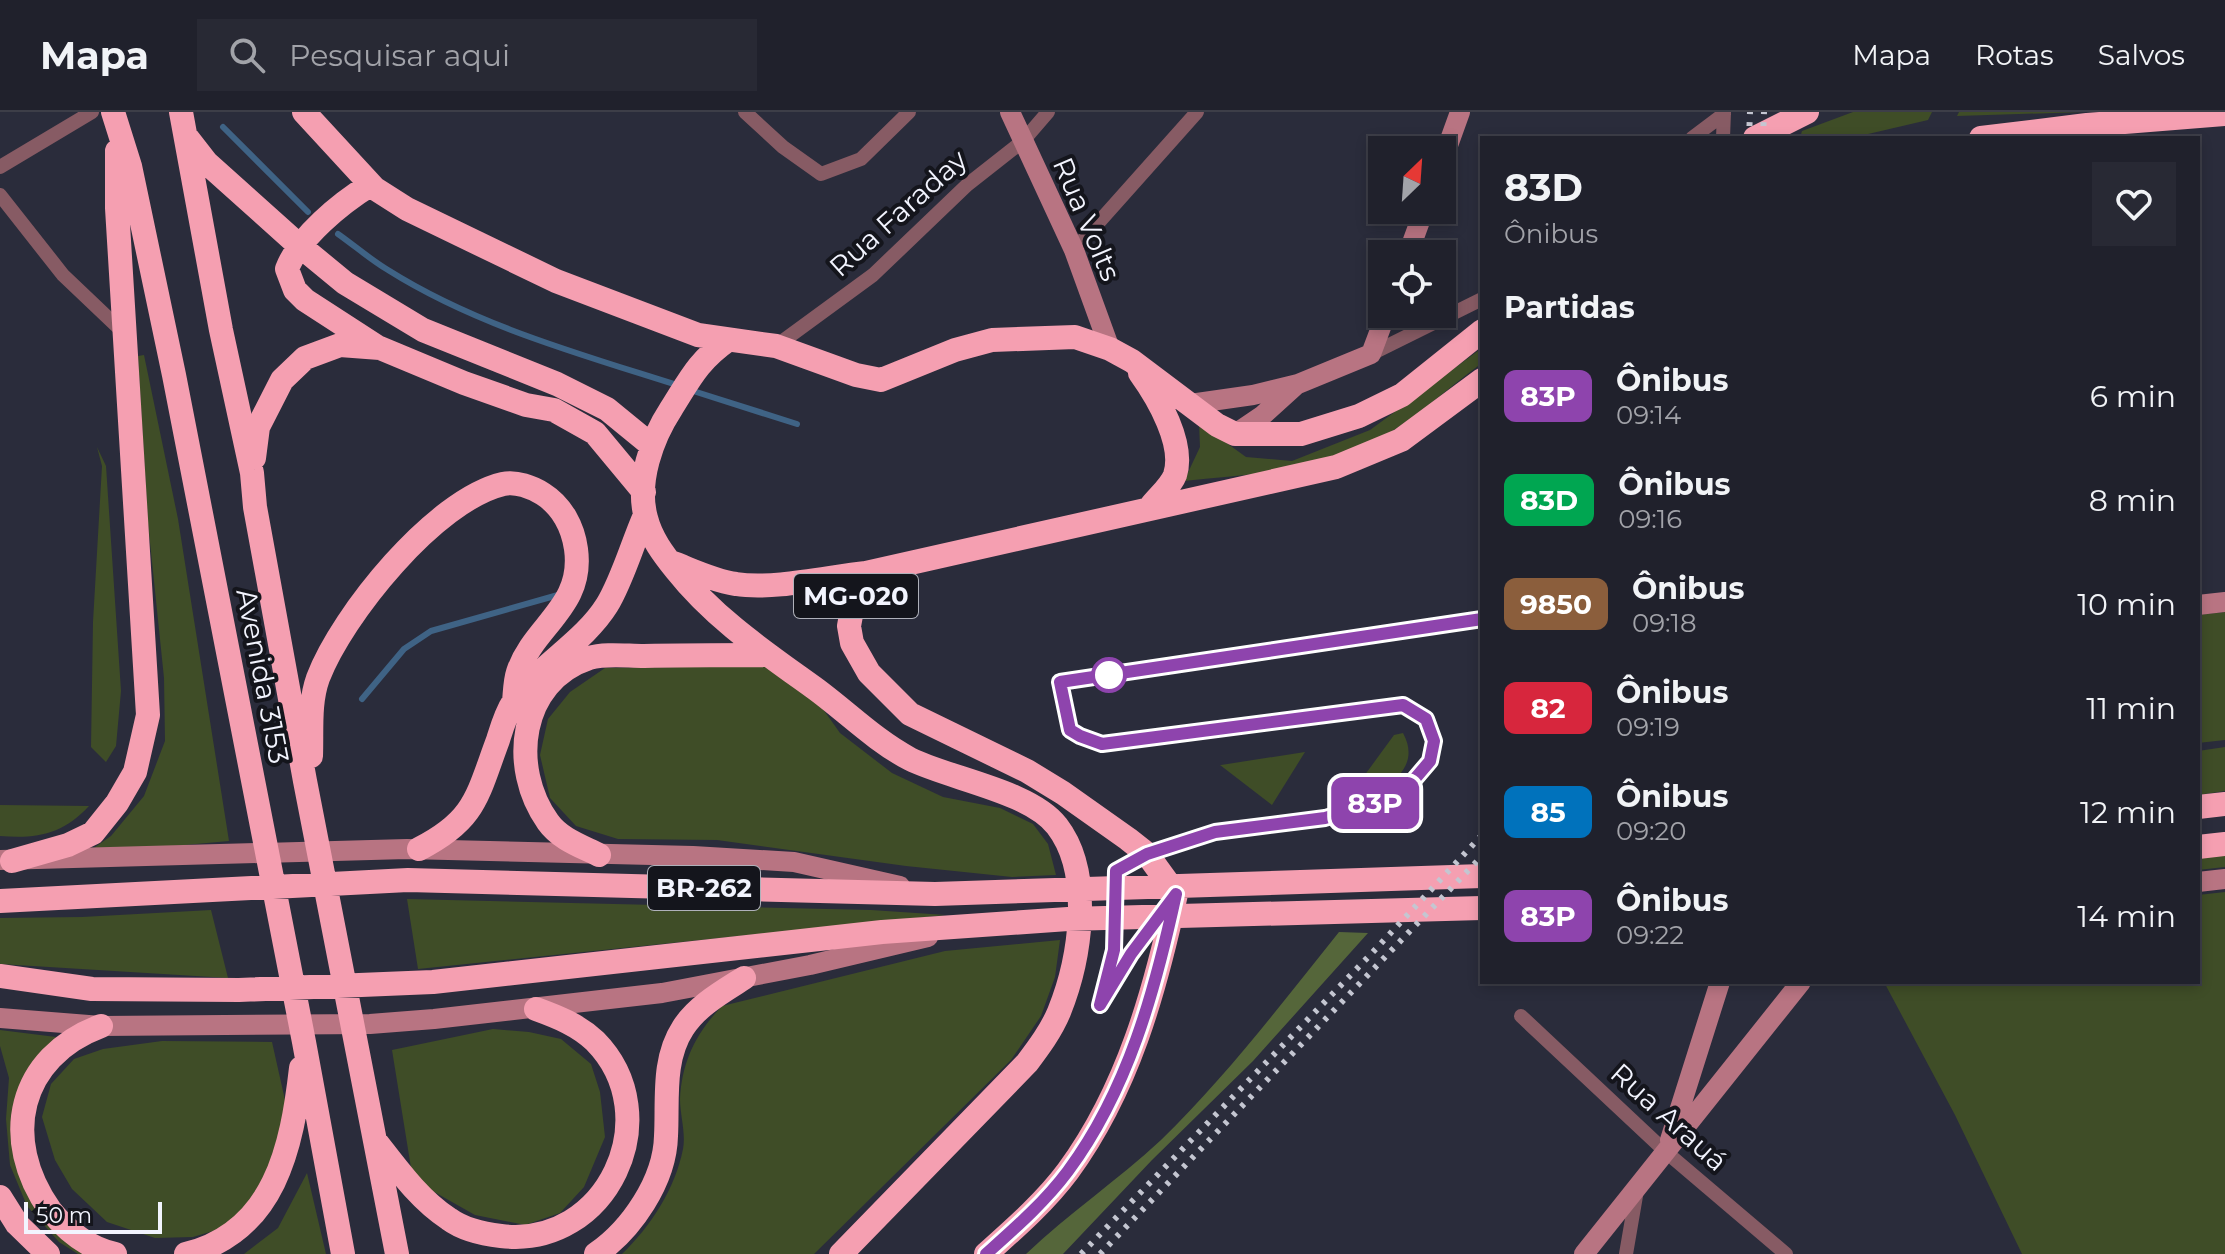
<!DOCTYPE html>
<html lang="pt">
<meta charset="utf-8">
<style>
:root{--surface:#20212c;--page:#282934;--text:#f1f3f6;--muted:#a2a3a9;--line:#3d3e48}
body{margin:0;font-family:Montserrat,sans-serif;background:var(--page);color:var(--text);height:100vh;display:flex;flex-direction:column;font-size:30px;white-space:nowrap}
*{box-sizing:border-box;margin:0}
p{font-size:26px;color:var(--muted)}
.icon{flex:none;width:44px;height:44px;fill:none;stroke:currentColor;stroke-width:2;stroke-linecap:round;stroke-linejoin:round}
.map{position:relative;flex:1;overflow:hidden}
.sheet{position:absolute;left:1480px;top:24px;width:720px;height:848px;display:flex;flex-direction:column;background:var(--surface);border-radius:0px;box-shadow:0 4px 12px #0003,0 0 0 2px var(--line)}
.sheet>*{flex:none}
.badge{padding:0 16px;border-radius:12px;font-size:28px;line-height:52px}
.needle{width:52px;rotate:25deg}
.tools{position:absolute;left:1368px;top:24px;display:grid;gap:16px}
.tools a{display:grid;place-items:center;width:88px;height:88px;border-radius:0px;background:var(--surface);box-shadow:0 4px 12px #0003,0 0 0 2px var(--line);font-size:40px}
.scale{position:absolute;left:24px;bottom:20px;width:138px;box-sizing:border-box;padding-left:8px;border:4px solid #f2f4fe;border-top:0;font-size:22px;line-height:28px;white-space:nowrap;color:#f2f4fe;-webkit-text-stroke:6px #14151c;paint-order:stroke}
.map>.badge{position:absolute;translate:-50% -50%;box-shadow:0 0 0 4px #fff}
h2{padding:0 24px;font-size:30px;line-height:72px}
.round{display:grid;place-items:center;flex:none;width:84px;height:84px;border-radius:0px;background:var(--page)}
.headline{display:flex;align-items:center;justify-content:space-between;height:136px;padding:0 24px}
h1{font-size:38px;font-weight:700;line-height:60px}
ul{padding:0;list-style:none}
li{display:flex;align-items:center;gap:24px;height:104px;padding:0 24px}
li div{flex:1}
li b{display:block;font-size:30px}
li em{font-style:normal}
li .badge{min-width:88px;font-weight:700;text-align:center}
header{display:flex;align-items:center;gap:48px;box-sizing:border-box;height:112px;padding:0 40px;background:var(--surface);border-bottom:2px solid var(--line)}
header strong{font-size:38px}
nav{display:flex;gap:44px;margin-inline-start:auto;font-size:28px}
.search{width:560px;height:72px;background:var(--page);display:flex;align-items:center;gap:20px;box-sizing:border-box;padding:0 28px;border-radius:0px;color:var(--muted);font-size:30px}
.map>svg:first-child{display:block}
</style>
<header>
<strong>Mapa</strong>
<div class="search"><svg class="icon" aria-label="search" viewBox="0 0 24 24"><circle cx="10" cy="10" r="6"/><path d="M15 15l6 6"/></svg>Pesquisar aqui</div>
<nav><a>Mapa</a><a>Rotas</a><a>Salvos</a></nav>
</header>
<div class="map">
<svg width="2225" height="1142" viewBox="0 0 2225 1142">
<rect width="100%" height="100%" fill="#2a2c3b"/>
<!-- green -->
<path fill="#3f4d27" d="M1853,0H1932L1928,8L1851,26H1800L1802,19Z
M1959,0H2084L1957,4Z
M1482,236V251C1451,274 1421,301 1388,322C1328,360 1253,362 1184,369L1200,335L1199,311L1246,345L1292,349L1370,318Z
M144,243L178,407L229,729L85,742L111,724L144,684L165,629L164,566L148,411L138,244Z
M97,335L106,354L121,579L116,634L106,650L91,635L93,510L102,354Z
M2225,500V628L2198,631V503Z
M767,554L813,583L840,621L892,661L943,685L1000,696L1033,712L1048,732L1056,763L1012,765L906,754L717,728L618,727L576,714L550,686L540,643L548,607L570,580L605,556Z
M1403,621C1424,659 1381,682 1348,686L1394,623Z
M2225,635V679L2198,683V639Z
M1305,640L1272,693L1220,653H1221Z
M0,693L89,694C63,722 38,727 0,724Z
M2225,738V755L2198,758V741Z
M2225,780V1142H2022L1955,1003L1884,870H2198V783Z
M407,787L871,798L946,803L418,857Z
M211,798L228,866L0,852V806L82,805Z
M1060,828L1055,865L1041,904L1011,948L814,1142H622C651,1114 675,1077 683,1037C686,1021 680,1003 680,987C682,949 696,921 722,894L945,839Z
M493,917L529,920L561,927L591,952L600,980L605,1025L584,1075L560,1101L525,1113L475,1103L429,1077L412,1062L392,938Z
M0,918L56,925L27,962L13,1038L94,1142H78L59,1130L27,1094L10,1053L6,1007L9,966L0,934Z
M162,929L272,930L289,1006L285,1045L240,1111L193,1125L155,1126L107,1110L72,1077L55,1048L42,1005L51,972L74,947L103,937Z
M307,1061L326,1142H244L278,1116Z"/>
<!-- forest -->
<path fill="#55663a" d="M1339,820L1368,821L1253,949L1152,1048L1063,1142H1026C1069,1101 1118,1068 1161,1028C1226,965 1282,891 1339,820Z"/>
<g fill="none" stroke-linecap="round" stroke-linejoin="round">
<!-- stream -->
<path stroke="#3f6385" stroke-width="6" d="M223,15L308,100
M338,122C355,134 371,148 388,158C477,214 580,242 680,274
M690,278L797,312
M362,587L404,537L431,519L558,483"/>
<!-- street -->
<path stroke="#875b64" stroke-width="14" d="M745,0L783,35L821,62L861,47L909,0
M1692,26L1724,2
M1723,26L1724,0
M0,55L92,0
M0,83L63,163L124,221
M1074,138L1197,0
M776,234L873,163L967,73L1023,29L1048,0
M1371,242L1482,187
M1521,904L1666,1040L1786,1142
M1626,1142L1637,1078"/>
<!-- secondary -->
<path stroke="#b87482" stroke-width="20" d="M1010,0L1074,138L1110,237
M1442,50L1460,0
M1408,142L1424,98
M1190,292L1253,283L1298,272L1371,242L1386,202
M1235,322L1263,303L1295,274
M2198,493L2225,490
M0,748L407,737L693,744L794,750L900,774
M2198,770L2225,767
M0,906L101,914L370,912L434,907L662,881L810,853L928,825
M1670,1028L1720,870
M1584,1142L1801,870"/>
<!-- highway -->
<path stroke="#f59fb1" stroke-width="24" d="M113,0L130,54L174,263L304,930L343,1142
M181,0L221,218L252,361L255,395L305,669L397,1142
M304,0L374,76L407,97L556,169L698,223L776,234L856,263L881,268L955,238L992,228L1075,225L1110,237L1132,249L1217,313L1235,322H1301L1359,304L1402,283L1482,219
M186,24L207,51L294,129L345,171L423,218L557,272L607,297L651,333
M1755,26L1807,0
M1981,26L2087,13L2225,2
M370,73C341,91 299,125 287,157L295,178L305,188L376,234
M728,228C698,249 690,267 671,297C652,326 636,370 646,406C651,426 663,442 676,458C714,506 763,539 813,575C845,598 874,628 910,647C950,667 1030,679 1057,714C1094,762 1080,848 1059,900C1051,919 1039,935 1027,951L841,1142
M1140,261C1158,286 1185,332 1175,363C1171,374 1158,385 1151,394
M254,346L258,315L282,268L305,246L340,233L380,236L464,271L526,293L554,298L595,321L644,380
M671,450C692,458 714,469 736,472C773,478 828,465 866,461
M311,644C312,618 309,591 318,566C342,503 435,388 503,372C516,369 532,375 543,382C562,394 573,415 576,437C584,495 534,513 518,560C515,569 515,580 514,590
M2198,695L2225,692
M2198,735L2225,732
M419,737C476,708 477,684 498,628C502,615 506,601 514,589C540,553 584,530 607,493C622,469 633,430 645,403
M599,743C581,734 560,727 548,710C509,656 519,569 589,546C606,541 626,544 644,544C685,543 726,543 767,543
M12,749L68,733L93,721L117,691L135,660L148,603L117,96V39
M0,789L408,768L935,782L1482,764
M0,864L92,877L239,878L433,870L882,820L1068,807L1482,796
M101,914C18,945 0,1027 50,1098C67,1119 88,1136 115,1142
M378,1032C399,1059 420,1088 449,1107C464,1118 483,1122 501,1124C607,1137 669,1004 595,929C578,913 558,905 536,897
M0,1085L17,1112L48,1142
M186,1142C275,1120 292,1035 301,956
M596,1142C631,1118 665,1069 666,1024C668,989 662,948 683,916C697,894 722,880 744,866
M986,1142C1014,1117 1045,1090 1068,1059C1128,977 1155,879 1176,782L1147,742L1128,727L1063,681L1027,659L910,602L869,561L852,531L849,514L854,487L866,461L1336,355L1401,328L1482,268"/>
<!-- rail -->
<path stroke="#c4c6d1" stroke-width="6" stroke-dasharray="4 8" stroke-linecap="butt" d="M1749,26L1750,0
M1763,26L1764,0
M1081,1142L1372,841L1482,723
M1100,1142L1482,744"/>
</g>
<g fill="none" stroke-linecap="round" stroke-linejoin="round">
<defs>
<path id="line" d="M986,1142C1014,1117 1045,1090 1068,1059C1128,978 1155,879 1176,782L1131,842L1100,893L1114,838L1116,759L1147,742L1215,720L1325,706L1401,683L1430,649L1434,629L1426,607L1403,593L1102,632L1080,624L1070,618L1060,570L1482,507"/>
</defs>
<!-- line casing -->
<use href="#line" stroke="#fff" stroke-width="18"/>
<!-- line -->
<use href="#line" stroke="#8e44ad" stroke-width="12"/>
</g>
<!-- markers -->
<circle fill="#fff" stroke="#8e44ad" stroke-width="4" cx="1109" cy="563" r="16"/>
<g text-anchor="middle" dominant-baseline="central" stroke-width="8" stroke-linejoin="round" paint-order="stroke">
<!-- shield labels -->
<g fill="#14151c" stroke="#afb1ba" stroke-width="2">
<rect x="794" y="462" width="124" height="44" rx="6"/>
<rect x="648" y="754" width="112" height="44" rx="6"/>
</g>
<g font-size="26" font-weight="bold" fill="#f2f4fe">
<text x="856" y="484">MG-020</text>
<text x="704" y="776">BR-262</text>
</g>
<!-- street labels -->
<g font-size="28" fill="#f2f4fe" stroke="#14151c">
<text transform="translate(898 101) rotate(-42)">Rua Faraday</text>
<text transform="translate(1087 107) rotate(67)">Rua Volts</text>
<text transform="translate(263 564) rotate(79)">Avenida 3153</text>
<text transform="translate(1669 1005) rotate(42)">Rua Arauá</text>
</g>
</g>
</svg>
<div class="tools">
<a><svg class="needle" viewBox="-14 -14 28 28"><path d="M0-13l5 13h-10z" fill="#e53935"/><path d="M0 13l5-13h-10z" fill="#a2a3a9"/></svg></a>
<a><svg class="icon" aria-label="locate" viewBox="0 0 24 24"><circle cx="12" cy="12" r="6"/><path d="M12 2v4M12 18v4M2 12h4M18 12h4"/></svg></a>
</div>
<div class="scale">50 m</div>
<b class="badge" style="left:1375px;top:691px;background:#8e44ad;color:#fff">83P</b>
<section class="sheet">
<div class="headline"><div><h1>83D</h1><p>Ônibus</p></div><a class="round"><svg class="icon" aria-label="heart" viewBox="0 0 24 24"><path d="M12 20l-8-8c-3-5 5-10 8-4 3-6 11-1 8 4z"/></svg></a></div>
<h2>Partidas</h2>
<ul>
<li><span class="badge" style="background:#8e44ad;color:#fff">83P</span><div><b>Ônibus</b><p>09:14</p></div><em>6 min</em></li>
<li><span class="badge" style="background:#00a651;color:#fff">83D</span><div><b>Ônibus</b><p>09:16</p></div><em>8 min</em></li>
<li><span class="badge" style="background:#8b5e3c;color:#fff">9850</span><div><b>Ônibus</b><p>09:18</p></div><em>10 min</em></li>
<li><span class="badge" style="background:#d7263d;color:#fff">82</span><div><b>Ônibus</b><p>09:19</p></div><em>11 min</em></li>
<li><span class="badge" style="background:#0072bc;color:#fff">85</span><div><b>Ônibus</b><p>09:20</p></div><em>12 min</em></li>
<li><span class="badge" style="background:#8e44ad;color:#fff">83P</span><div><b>Ônibus</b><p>09:22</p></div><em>14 min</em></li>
</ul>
</section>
</div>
